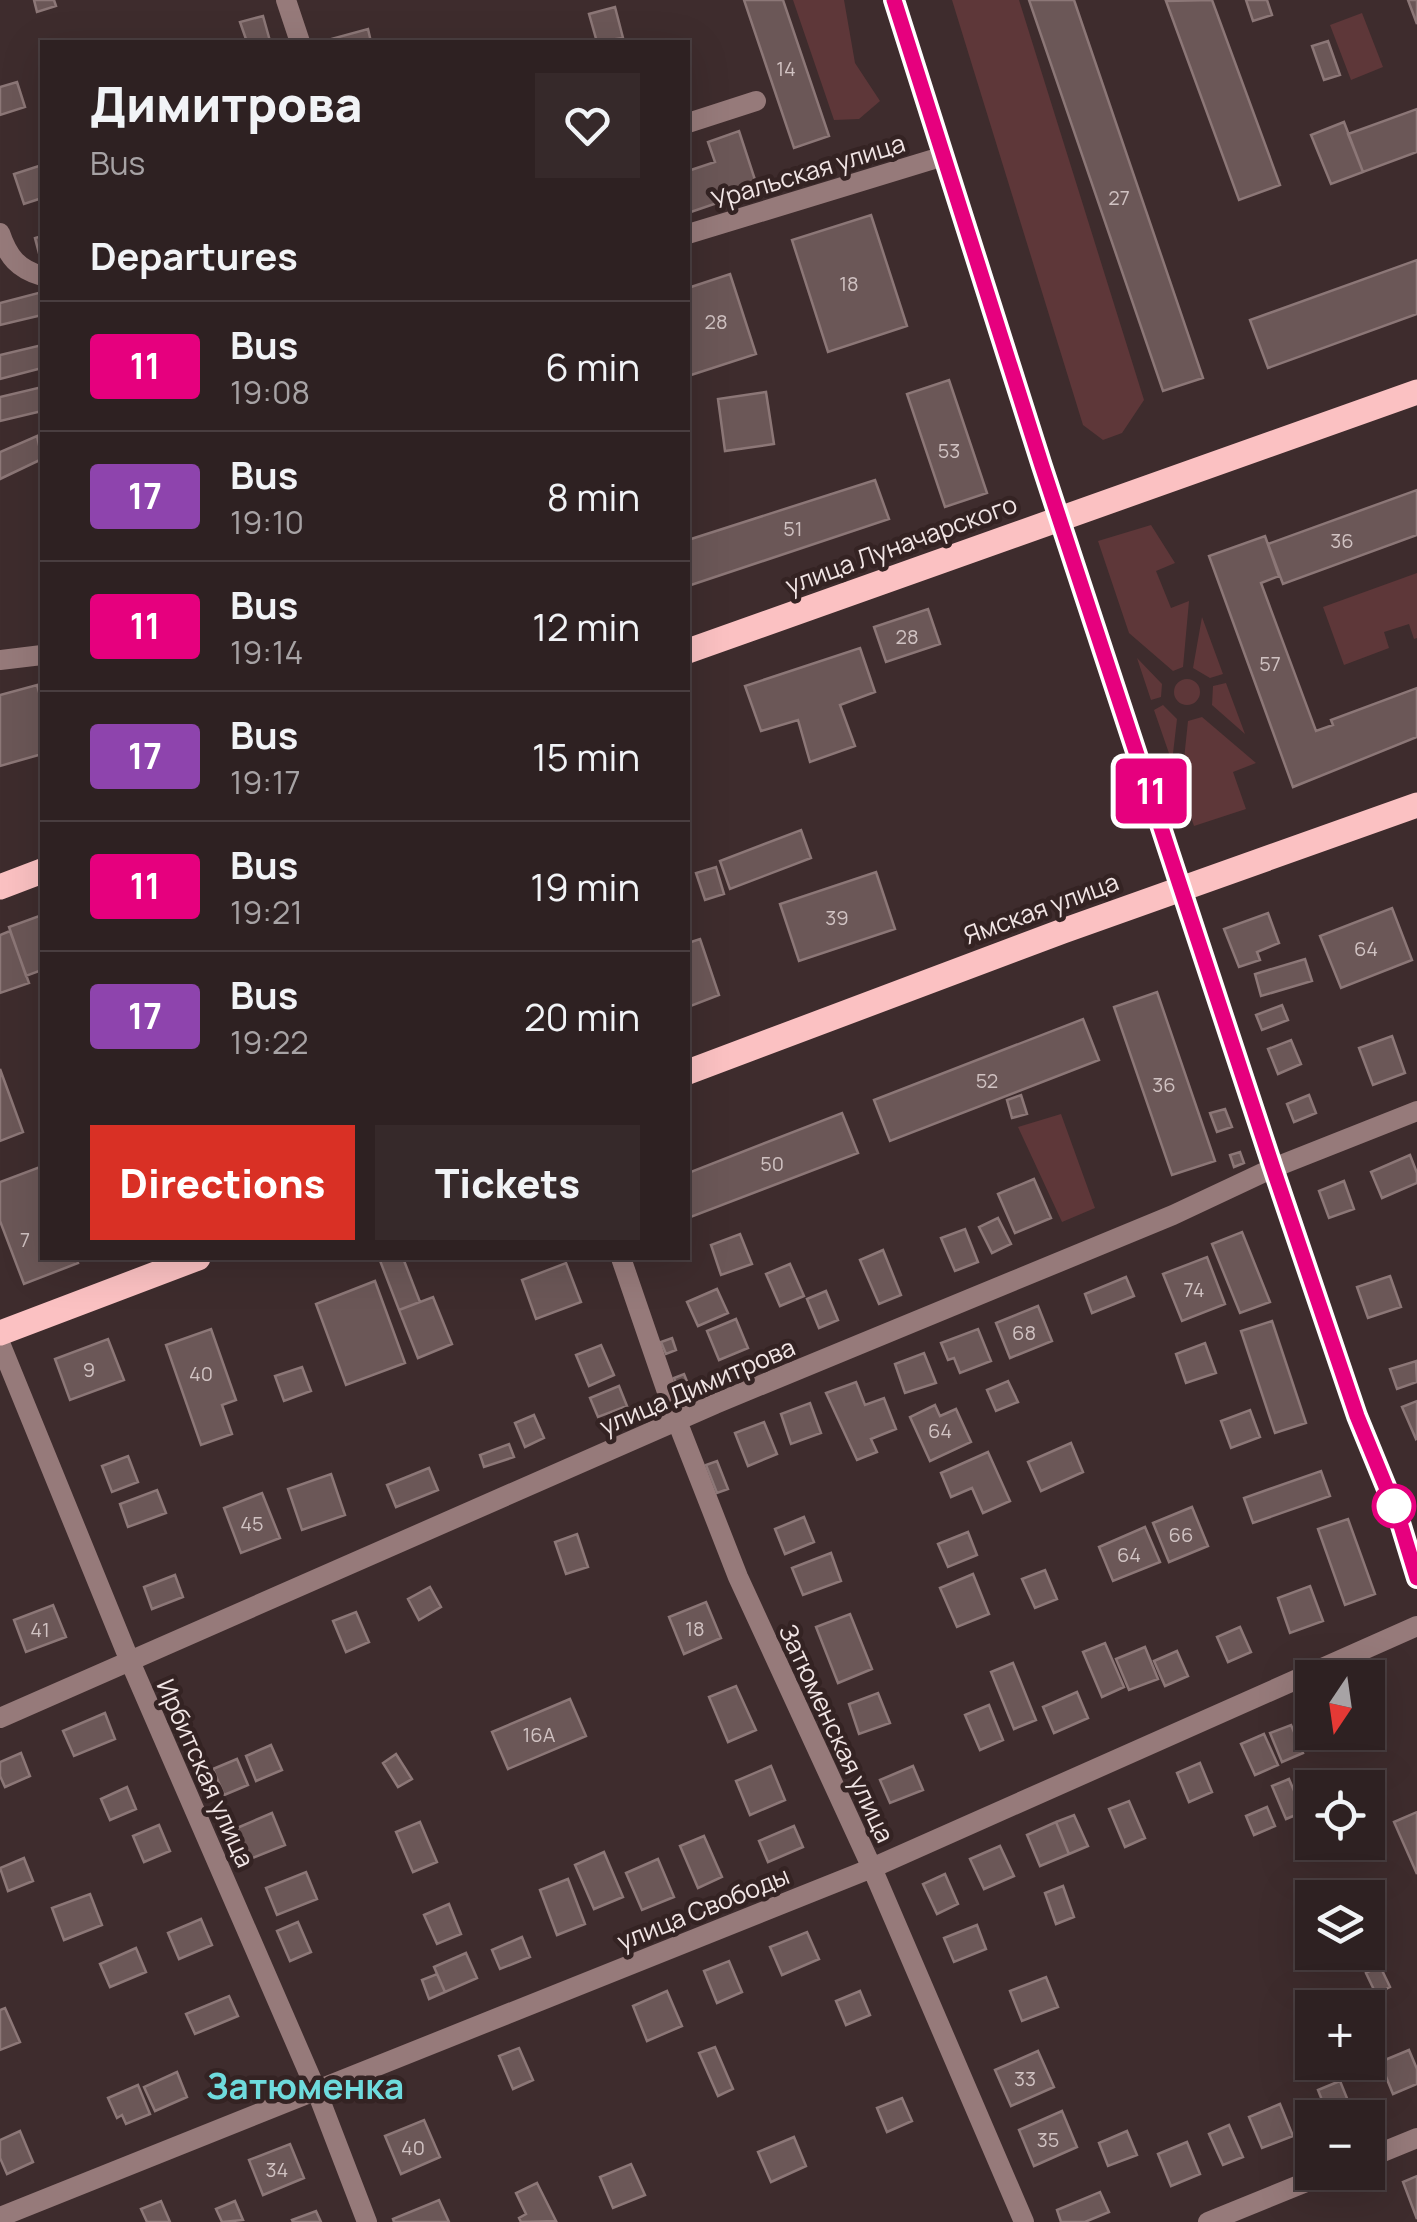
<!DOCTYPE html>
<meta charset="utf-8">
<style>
:root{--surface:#2e2122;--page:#36292a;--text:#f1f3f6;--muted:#a7a3a5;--line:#493e40;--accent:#d93025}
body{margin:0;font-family:Manrope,sans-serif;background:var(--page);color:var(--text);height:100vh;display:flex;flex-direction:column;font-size:38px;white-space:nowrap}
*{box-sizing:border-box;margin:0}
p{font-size:32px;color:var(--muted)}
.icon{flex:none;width:55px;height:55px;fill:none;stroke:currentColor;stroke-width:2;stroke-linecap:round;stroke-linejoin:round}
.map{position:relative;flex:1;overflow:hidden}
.details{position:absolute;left:40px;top:40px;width:650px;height:1220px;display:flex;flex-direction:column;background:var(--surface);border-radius:0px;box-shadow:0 10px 40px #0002,0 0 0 2px var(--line)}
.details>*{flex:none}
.badge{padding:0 20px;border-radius:8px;font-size:35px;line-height:65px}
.needle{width:65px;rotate:193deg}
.controls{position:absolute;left:1295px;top:1660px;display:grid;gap:20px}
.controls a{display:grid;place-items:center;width:90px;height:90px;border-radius:0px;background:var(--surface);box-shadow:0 10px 40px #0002,0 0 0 2px var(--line);font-size:50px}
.map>.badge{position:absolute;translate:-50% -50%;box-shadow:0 0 0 5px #fff}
h2{padding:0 50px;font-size:38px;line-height:90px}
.round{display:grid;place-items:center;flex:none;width:105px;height:105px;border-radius:0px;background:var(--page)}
.overview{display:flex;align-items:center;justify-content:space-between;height:170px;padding:0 50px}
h1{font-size:48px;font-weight:800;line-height:75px}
.button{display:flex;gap:20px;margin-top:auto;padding:20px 50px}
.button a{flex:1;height:115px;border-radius:0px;background:var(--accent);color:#fff;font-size:40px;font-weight:800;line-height:115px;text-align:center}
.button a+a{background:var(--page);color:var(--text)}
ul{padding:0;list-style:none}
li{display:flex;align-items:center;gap:30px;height:130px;padding:0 50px;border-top:2px solid var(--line)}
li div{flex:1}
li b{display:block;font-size:38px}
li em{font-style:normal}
li .badge{min-width:110px;font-weight:700;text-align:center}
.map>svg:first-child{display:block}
</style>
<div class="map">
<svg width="1417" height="2222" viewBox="0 0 1417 2222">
<rect width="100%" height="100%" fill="#3e2c2d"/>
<!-- green -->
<path fill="#5e3739" d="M793,0H844L855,63L880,101L859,119L834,120Z
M952,0H1019L1144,400L1122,433L1103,440L1083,425Z
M1362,13L1383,67L1351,80L1330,25Z
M1151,525L1175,563L1156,571L1171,608L1189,601L1183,667L1173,671L1129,633L1098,541Z
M1417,573V638L1414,639L1409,624L1384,632L1389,648L1344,665L1323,607Z
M1202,617L1223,674L1210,678L1193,668Z
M1137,658L1162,684L1161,697L1151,700Z
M1174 692a13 13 0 1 1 26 0a13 13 0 1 1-26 0Z
M1226,683L1245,734L1212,705L1213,686Z
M1163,705L1177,719L1172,762L1154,710Z
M1202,717L1256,763L1233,772L1246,809L1194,826L1181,788L1188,721Z
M1061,1114L1095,1208L1062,1222L1018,1127Z"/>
<!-- building -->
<path fill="#6b5757" stroke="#8c7777" stroke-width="2.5" d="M34,0H54L56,6L37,12Z
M744,0H783L829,136L794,148Z
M1029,0H1074L1203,378L1163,391Z
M1212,0L1280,185L1239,200L1166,1Z
M1246,0H1267L1272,15L1253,21Z
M1408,0H1417V24Z
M615,7L623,38L597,42L589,14Z
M263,16L270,41L247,42L240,22Z
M368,29L371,42H332L331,39Z
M1328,41L1340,75L1324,80L1312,46Z
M17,82L25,107L0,115V87Z
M1417,109V152L1363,172L1348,134Z
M1344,122L1363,172L1331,184L1311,135Z
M739,131L758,189L688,213V171L715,162L708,142Z
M42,165V198L24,204L14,174Z
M871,215L907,326L828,352L792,240Z
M42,236V260L41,261L35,238Z
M1417,260V314L1268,368L1250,320Z
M730,274L756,354L688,376V288Z
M42,292V315L0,325V303Z
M42,345V368L0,379V355Z
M949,380L987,493L945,507L907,394Z
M42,387V411L0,421V397Z
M766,392L774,444L725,451L718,399Z
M37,436L42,459L0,479V452Z
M875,480L889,519L688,586V540Z
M1417,490V535L1283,584L1268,544Z
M1265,536L1279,576L1261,583L1316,731L1333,725L1331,720L1417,688V737L1293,787L1209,556Z
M928,609L940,644L886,662L874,627Z
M860,648L875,692L840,705L855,746L810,762L798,720L761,731L745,686Z
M37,685L42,703V754L0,766V695Z
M801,830L811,858L730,889L720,861Z
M716,867L724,894L705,900L696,873Z
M876,872L895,929L799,961L780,904Z
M1392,908L1412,960L1341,988L1320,936Z
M1268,913L1279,943L1257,952L1260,960L1239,967L1224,929Z
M42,915V970L26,976L9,927Z
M10,931L29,983L0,993V935Z
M700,939L719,995L688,1007V943Z
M1305,959L1312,981L1261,996L1255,974Z
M1157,992L1215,1161L1172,1175L1114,1007Z
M1282,1005L1288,1020L1262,1030L1256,1015Z
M1083,1019L1099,1060L890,1141L874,1100Z
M1392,1036L1405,1073L1373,1085L1359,1048Z
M1291,1040L1301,1064L1278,1074L1268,1049Z
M0,1069L23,1132L0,1141Z
M1021,1095L1027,1114L1012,1118L1007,1100Z
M1309,1095L1316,1113L1294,1122L1287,1104Z
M1225,1109L1232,1127L1217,1132L1210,1113Z
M842,1113L858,1153L688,1218V1173Z
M1240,1152L1244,1163L1234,1167L1230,1155Z
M1410,1155L1417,1173V1183L1382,1198L1371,1172Z
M40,1167L42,1258H76L78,1263L24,1284L0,1221V1182Z
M1034,1179L1051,1218L1015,1233L998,1194Z
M1344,1181L1354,1209L1329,1218L1319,1191Z
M998,1218L1011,1244L992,1253L979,1227Z
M965,1229L978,1262L955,1271L941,1238Z
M1242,1232L1270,1302L1240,1313L1212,1244Z
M740,1234L752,1264L721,1275L711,1245Z
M883,1250L901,1295L879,1304L860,1260Z
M1207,1257L1225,1304L1182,1321L1163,1274Z
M379,1258H403L420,1302L399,1310Z
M566,1263L581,1302L536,1319L522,1280Z
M790,1264L804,1296L780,1306L766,1274Z
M1390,1276L1401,1307L1368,1318L1357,1287Z
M1126,1277L1134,1296L1092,1313L1085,1294Z
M375,1281L405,1363L346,1385L316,1304Z
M717,1289L728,1313L698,1326L687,1302Z
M826,1291L838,1320L819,1328L807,1299Z
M433,1297L452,1344L418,1358L399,1310Z
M1038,1306L1052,1341L1010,1358L996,1323Z
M736,1319L748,1348L719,1360L707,1331Z
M1272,1321L1306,1423L1275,1433L1241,1331Z
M211,1329L236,1400L222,1405L232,1434L201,1445L166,1345Z
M978,1329L991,1361L960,1373L954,1358L948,1360L941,1343Z
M672,1338L676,1350L666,1354L661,1342Z
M108,1339L124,1380L70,1400L55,1359Z
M1205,1343L1216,1373L1186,1383L1176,1354Z
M601,1345L614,1375L589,1386L576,1355Z
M924,1353L936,1383L905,1393L895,1364Z
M1416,1361L1417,1382L1397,1389L1390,1369Z
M302,1367L311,1391L284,1401L275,1376Z
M684,1374L690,1389L680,1393L674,1378Z
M1008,1381L1018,1402L996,1411L987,1390Z
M856,1382L865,1405L884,1398L896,1429L871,1439L877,1452L857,1460L826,1393Z
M619,1386L627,1406L598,1417L590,1398Z
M1417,1401V1438L1416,1439L1402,1407Z
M810,1403L821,1433L791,1444L781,1414Z
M935,1405L940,1416L956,1409L971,1442L930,1461L910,1417Z
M1250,1410L1260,1437L1231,1448L1221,1421Z
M534,1415L544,1438L525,1447L515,1423Z
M764,1422L777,1454L748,1466L735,1433Z
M1071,1443L1083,1472L1041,1491L1028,1462Z
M509,1444L514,1457L484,1467L480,1455Z
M988,1452L1010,1501L983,1513L972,1488L951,1497L941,1473Z
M128,1456L138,1482L112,1492L102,1466Z
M717,1461L728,1489L717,1493L706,1465Z
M429,1468L438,1490L396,1507L387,1485Z
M1321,1471L1330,1496L1253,1523L1244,1498Z
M331,1474L345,1515L302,1530L288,1489Z
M157,1490L166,1513L128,1527L120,1504Z
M262,1493L280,1538L241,1553L224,1508Z
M1192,1507L1208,1546L1169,1562L1153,1523Z
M804,1517L814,1542L785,1554L775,1529Z
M1348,1519L1375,1594L1345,1605L1318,1529Z
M1145,1527L1160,1562L1113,1581L1099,1547Z
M968,1532L977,1555L948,1567L938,1544Z
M577,1534L588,1567L566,1574L555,1542Z
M831,1553L841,1581L803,1595L792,1568Z
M1045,1570L1057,1599L1035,1608L1022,1579Z
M973,1574L989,1614L957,1627L940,1588Z
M175,1575L183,1597L152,1609L144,1587Z
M1310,1586L1323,1621L1290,1633L1278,1598Z
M430,1587L441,1607L419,1620L408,1599Z
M706,1602L721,1638L684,1654L669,1617Z
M53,1605L66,1637L26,1652L14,1620Z
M356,1612L369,1642L346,1652L333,1621Z
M850,1614L872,1669L838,1683L816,1627Z
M1240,1627L1251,1652L1228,1662L1217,1637Z
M1105,1643L1124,1687L1102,1697L1083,1652Z
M1145,1647L1158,1679L1129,1690L1116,1659Z
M1177,1651L1188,1676L1165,1686L1154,1661Z
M1013,1663L1036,1720L1014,1729L991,1672Z
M736,1686L756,1730L728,1742L709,1697Z
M1077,1692L1088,1718L1054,1733L1043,1707Z
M1372,1692L1380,1712L1368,1718V1694Z
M878,1693L890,1723L859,1734L849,1704Z
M570,1699L586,1736L508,1769L492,1732Z
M989,1705L1003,1740L980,1750L965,1715Z
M105,1713L115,1739L74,1756L63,1731Z
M1291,1725L1303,1753L1282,1762L1270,1733Z
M1264,1734L1278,1765L1255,1775L1241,1744Z
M271,1745L282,1770L256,1781L246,1756Z
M21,1753L30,1776L5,1787L0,1776V1762Z
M396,1754L412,1779L398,1787L383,1763Z
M237,1759L248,1785L224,1795L213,1769Z
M1200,1763L1212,1792L1189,1802L1177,1773Z
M771,1766L785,1800L750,1815L736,1781Z
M913,1766L923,1790L890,1803L880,1780Z
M1289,1779L1303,1812L1286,1819L1272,1786Z
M127,1787L136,1809L110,1820L101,1799Z
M1129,1801L1145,1838L1125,1847L1109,1809Z
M1267,1807L1275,1826L1254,1835L1246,1816Z
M1417,1812V1874L1394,1822Z
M272,1813L285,1845L250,1859L237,1828Z
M1074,1815L1088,1846L1069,1854L1056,1822Z
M420,1822L437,1862L413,1872L396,1832Z
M1056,1822L1069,1854L1040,1866L1027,1835Z
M159,1825L170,1851L144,1862L133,1836Z
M794,1826L803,1847L768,1862L759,1841Z
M704,1836L722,1877L698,1888L680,1846Z
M1000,1846L1014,1876L984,1889L970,1859Z
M604,1852L623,1897L594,1909L575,1865Z
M24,1858L33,1881L8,1891L0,1868Z
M658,1859L674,1897L642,1910L626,1873Z
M306,1872L317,1899L277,1915L266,1888Z
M945,1874L958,1904L937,1914L923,1884Z
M568,1879L585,1924L557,1935L540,1890Z
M1063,1886L1074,1917L1056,1924L1045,1893Z
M90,1894L102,1925L64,1940L52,1908Z
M449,1904L461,1934L437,1944L424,1915Z
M201,1919L212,1945L179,1959L168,1933Z
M298,1922L311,1952L290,1961L277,1931Z
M977,1925L986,1949L954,1962L944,1938Z
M807,1932L819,1959L782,1975L770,1947Z
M522,1937L530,1957L500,1969L492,1950Z
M136,1948L146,1972L110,1987L100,1964Z
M466,1953L477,1978L445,1992L434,1967Z
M729,1961L742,1992L717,2003L704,1971Z
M1380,1966L1390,1987L1376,1994L1366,1973Z
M437,1974L445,1992L429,1999L422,1980Z
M1046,1977L1058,2007L1022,2021L1010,1991Z
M667,1991L682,2026L647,2041L633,2006Z
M860,1991L870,2015L846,2025L836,2001Z
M229,1996L238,2016L195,2034L186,2014Z
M5,2008L20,2042L0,2050V2010Z
M715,2047L733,2089L718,2096L699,2053Z
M519,2048L533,2080L513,2089L499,2056Z
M1409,2050L1417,2069V2084L1393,2094L1380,2062Z
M1038,2051L1054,2087L1011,2106L995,2070Z
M177,2072L187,2097L155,2111L144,2087Z
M1340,2081L1353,2113L1329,2118L1318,2090Z
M138,2085L150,2114L126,2124L122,2115L117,2118L108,2098Z
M902,2098L912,2121L887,2132L877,2108Z
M1280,2104L1293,2136L1262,2148L1249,2117Z
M1062,2111L1077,2147L1034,2166L1019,2130Z
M424,2120L440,2157L401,2174L385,2136Z
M1229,2125L1243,2157L1223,2165L1209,2134Z
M20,2131L33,2162L7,2174L0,2158V2140Z
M1127,2131L1137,2155L1108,2166L1099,2143Z
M794,2137L806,2166L771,2182L758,2152Z
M1187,2142L1200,2174L1171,2186L1158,2154Z
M290,2144L304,2178L263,2195L249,2160Z
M631,2164L645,2195L613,2208L600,2177Z
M1417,2176V2219L1403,2182Z
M537,2183L556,2221L521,2222L519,2218L526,2214L516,2193Z
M1100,2192L1109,2212L1085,2222H1061L1057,2210Z
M439,2200L449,2222H394L393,2219Z
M161,2201L170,2222H147L141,2209Z
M235,2201L243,2220L222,2222L216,2209Z
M316,2211L321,2222H293L292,2220Z"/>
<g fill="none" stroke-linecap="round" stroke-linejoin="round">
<!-- street -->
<path stroke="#967a7a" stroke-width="20" d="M286,0L300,42
M688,123L756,101
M0,233C8,257 18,269 42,276
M688,234L944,156
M0,660L42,655
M621,1258L677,1421L738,1577L872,1868L1024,2222
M0,1343L129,1659L317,2092L367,2222
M0,1718L715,1404L1173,1215L1273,1168L1417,1111
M1368,2158L1417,2138
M0,2217L872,1868L1417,1626
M1208,2222L1331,2172"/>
<!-- secondary -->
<path stroke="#cfa2a3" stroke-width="20" d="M894,0L1042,466L1273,1168L1357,1415L1398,1516L1417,1578"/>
<!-- primary -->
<path stroke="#fbc1c2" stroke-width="25" d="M688,651L1417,392
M0,887L42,871
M688,1072L1063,931L1417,805
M0,1333L198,1258"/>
</g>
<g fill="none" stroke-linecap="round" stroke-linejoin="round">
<defs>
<path id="line" d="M894,0L1042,466L1273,1168L1357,1416L1398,1516L1417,1578"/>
</defs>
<!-- line casing -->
<use href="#line" stroke="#fff" stroke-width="22"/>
<!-- line -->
<use href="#line" stroke="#e6007e" stroke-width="15"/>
</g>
<!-- markers -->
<circle fill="#fff" stroke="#e6007e" stroke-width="5" cx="1394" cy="1506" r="20"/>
<g text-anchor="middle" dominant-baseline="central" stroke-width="9" stroke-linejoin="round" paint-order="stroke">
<!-- number labels -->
<g font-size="20" fill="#d0c2c2">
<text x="786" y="68">14</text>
<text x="1119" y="197">27</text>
<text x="849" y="283">18</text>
<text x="716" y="321">28</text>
<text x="949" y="450">53</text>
<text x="793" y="528">51</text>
<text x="1342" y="540">36</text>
<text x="907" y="636">28</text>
<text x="1270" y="663">57</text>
<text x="837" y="917">39</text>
<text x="1366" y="948">64</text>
<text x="987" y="1080">52</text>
<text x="1164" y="1084">36</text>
<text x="772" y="1163">50</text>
<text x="25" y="1239">7</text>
<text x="1194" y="1289">74</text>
<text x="1024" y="1332">68</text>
<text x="89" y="1369">9</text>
<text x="201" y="1373">40</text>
<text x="940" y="1430">64</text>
<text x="252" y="1523">45</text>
<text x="1181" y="1534">66</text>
<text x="1129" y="1554">64</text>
<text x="695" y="1628">18</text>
<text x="40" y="1629">41</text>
<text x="539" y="1734">16А</text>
<text x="1025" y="2078">33</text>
<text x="1048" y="2139">35</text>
<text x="413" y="2147">40</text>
<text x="277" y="2169">34</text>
</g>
<!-- street labels -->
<g font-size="25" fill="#f1e5e5" stroke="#342323">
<text transform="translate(808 171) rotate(-17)">Уральская улица</text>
<text transform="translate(901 544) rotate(-20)">улица Луначарского</text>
<text transform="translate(1041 908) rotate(-20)">Ямская улица</text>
<text transform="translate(697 1386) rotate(-23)">улица Димитрова</text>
<text transform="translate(837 1733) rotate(65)">Затюменская улица</text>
<text transform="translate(206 1773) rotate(66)">Ирбитская улица</text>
<text transform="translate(703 1908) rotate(-22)">улица Свободы</text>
</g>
<!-- district labels -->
<g font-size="35" font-weight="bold" fill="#6edbdd" stroke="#342323">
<text x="305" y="2086">Затюменка</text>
</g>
</g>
</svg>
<div class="controls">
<a><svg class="needle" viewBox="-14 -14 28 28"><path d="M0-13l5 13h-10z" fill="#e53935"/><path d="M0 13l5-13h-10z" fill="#a7a3a5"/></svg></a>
<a><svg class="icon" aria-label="locate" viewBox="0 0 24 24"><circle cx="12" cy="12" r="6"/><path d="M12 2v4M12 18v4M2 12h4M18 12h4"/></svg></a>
<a><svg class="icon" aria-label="layers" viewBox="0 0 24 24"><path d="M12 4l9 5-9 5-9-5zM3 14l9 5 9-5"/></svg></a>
<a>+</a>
<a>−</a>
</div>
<b class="badge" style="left:1151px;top:791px;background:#e6007e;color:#fff">11</b>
<section class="details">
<div class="overview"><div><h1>Димитрова</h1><p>Bus</p></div><a class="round"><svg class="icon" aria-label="heart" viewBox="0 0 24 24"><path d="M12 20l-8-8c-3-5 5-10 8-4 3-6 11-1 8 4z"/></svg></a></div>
<h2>Departures</h2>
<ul>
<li><span class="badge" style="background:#e6007e;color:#fff">11</span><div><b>Bus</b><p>19:08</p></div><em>6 min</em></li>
<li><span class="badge" style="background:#8e44ad;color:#fff">17</span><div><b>Bus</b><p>19:10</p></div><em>8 min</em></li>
<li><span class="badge" style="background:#e6007e;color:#fff">11</span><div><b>Bus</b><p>19:14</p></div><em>12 min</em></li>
<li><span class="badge" style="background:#8e44ad;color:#fff">17</span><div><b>Bus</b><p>19:17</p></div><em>15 min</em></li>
<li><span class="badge" style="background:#e6007e;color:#fff">11</span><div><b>Bus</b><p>19:21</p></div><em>19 min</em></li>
<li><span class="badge" style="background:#8e44ad;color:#fff">17</span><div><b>Bus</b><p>19:22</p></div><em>20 min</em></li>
</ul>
<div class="button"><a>Directions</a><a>Tickets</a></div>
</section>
</div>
